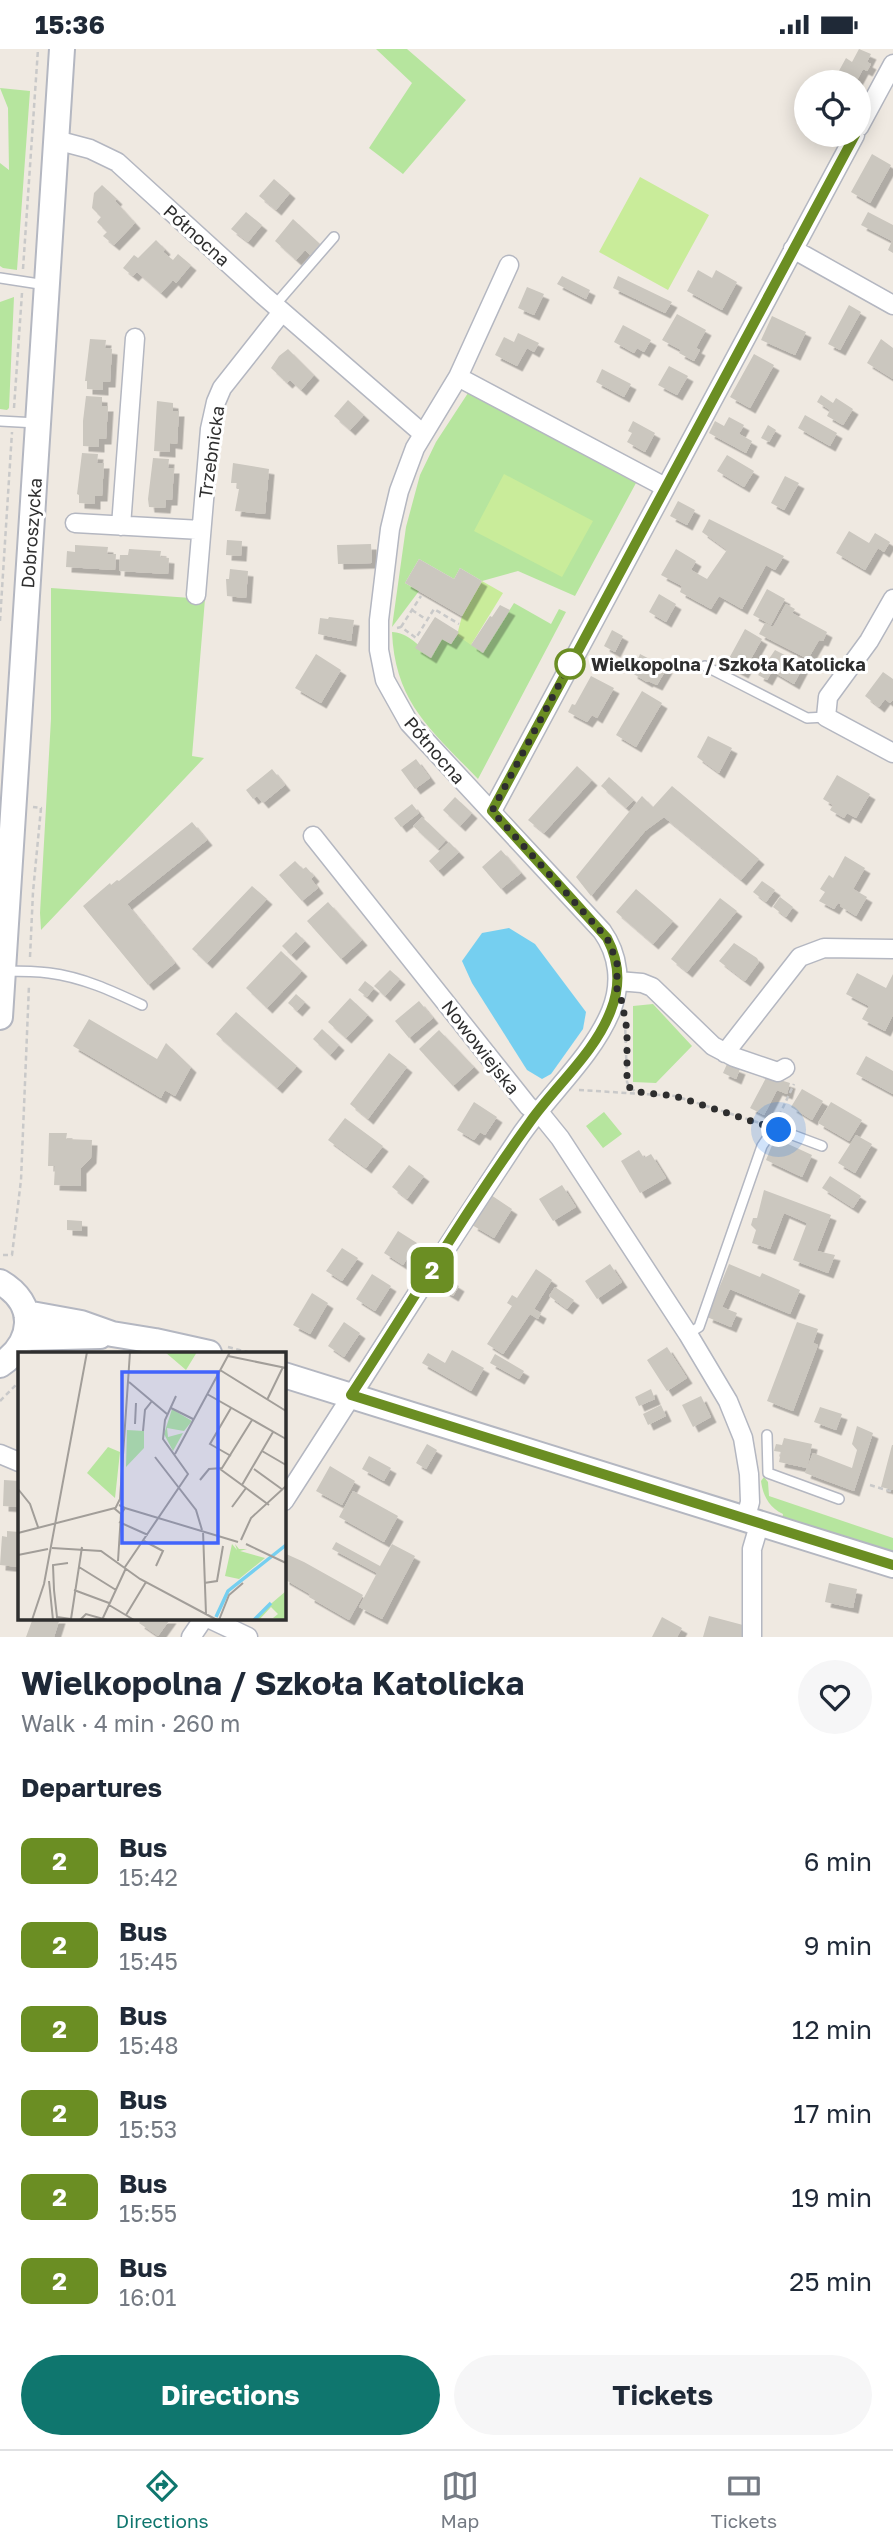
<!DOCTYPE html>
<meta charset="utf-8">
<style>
:root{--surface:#fff;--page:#f6f6f7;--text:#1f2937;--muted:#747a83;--line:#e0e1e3;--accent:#0f766e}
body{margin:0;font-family:"Golos Text",sans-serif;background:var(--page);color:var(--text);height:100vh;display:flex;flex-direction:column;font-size:26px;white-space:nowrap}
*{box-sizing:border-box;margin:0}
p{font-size:23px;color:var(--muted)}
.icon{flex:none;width:38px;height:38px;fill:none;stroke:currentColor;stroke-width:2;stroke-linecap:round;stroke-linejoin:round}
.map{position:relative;height:1588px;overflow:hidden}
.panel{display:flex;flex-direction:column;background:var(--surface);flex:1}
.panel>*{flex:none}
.badge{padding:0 14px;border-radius:10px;font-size:24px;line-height:46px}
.tools{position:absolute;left:794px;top:21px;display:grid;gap:14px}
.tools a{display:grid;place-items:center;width:77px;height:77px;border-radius:50%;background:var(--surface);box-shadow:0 4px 18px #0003;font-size:35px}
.you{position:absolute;width:35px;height:35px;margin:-18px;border:5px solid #fff;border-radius:50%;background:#1a73e8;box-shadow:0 0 0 10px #1a73e833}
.map>.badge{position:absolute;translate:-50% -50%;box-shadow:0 0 0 4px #fff}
h2{padding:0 21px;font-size:26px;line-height:63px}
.round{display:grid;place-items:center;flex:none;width:74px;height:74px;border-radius:37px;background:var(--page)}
.headline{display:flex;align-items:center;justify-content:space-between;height:119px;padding:0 21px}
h1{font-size:33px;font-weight:700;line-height:52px}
.primary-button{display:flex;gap:14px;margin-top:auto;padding:14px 21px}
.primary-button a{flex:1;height:80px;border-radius:42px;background:var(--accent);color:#fff;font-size:28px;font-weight:700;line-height:80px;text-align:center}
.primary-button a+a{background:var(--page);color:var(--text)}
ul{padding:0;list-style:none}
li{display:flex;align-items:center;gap:21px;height:84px;padding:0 21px}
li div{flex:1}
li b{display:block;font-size:26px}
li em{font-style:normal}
li .badge{min-width:77px;font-weight:700;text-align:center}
.status{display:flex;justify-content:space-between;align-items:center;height:49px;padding:0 35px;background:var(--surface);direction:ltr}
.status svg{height:19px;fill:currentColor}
.menu{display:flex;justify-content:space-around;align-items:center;height:98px;border-top:2px solid var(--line);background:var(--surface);font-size:19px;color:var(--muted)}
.menu a{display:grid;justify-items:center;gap:4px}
.menu .current{color:var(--accent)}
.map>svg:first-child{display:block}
</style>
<div class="status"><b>15:36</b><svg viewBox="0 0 49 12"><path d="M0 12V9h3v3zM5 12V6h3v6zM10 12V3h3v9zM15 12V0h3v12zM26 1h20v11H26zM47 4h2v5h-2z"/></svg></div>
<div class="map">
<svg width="893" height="1588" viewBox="0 0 893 1588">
<defs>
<filter id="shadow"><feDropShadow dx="5.5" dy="5.5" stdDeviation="0" flood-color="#0004"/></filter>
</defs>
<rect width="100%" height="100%" fill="#efe9e1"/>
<!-- green -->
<path fill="#b6e59e" d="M376,0H407L466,51L403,125L369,99L412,34Z
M0,39L30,42L17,221L3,219L0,217V114L9,121L8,59Z
M14,248L9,359L7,361L0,360V253Z
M468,344L636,434L575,547L518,522L482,532L460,519L454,530L419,510L405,534L419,542L392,578L406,478L420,426L436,393Z
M51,539L205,550L192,707L204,709L41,881L40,864L51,670Z
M514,554L551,575L559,560L566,563L478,730C432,682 395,654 392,583C407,583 421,598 431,608L442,590L451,595L457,586L483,603Z
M653,955L692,997L656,1034L633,1033V957Z
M604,1063L622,1085L603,1099L586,1077Z
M764,1428L768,1433L769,1447L893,1489V1506L782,1470L783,1465C769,1458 763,1447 761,1432Z"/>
<!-- pitch -->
<path fill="#c9ec9a" d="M640,128L709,166L668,241L599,203Z
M504,425L593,472L562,528L474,482Z
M482,532L503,544L471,596L457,586L462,567Z"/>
<!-- water -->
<path fill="#75cff0" d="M509,879L535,895L586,963L583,980L551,1025L542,1030L527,1021L472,934L462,912L482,884Z"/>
<!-- building -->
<path fill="#cbc7bf" filter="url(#shadow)" d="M859,0L871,5L867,13L871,15L867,22L863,20L856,33H843L835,29L846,9L852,13Z
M872,105L891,116L870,154L851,143Z
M274,130L290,144L276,161L259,147Z
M102,136L117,150L115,152L135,174L114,196L103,187L107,183L97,173L101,168L92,159L94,144Z
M246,163L262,176L248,193L231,180Z
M868,163L893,176V204L888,201L892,192L861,176Z
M293,170L320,195L310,206L305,201L296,211L275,192Z
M156,191L165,200L163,203L173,211L178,205L191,216L176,234L173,231L161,244L137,223L133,227L123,219L134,206L138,209Z
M698,221L712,229L716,221L737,233L722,261L687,242Z
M562,227L590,241L586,250L557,235Z
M618,227L672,253L665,264L613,239Z
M527,238L544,245L534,266L518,259Z
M849,256L861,263L840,301L828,295Z
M677,265L706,281L696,299L700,301L694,312L679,304L681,301L662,291Z
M772,267L806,283L795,306L761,291Z
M623,276L651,291L644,303L637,299L634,304L614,293Z
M518,284L539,294L534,303L527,299L517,317L495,306L504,288L514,293Z
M90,290L106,291L105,299L112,300L110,333H103V341L87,340V332H85Z
M881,290L893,299V330L867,314Z
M288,300L314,326L301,341L290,331L287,334L271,319L279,307Z
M754,305L774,316L750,359L730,348Z
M669,317L688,327L677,346L658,336Z
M602,320L631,335L624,348L596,333Z
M821,346L833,354L836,349L853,360L843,376L827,367L830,361L817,353Z
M86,347L102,348V357H108L106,390H99V398L83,397V372Z
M348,351L364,366L350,381L334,367Z
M157,352L173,354V362H179L177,395L170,394V403L154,402Z
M805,366L837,384L830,397L798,379Z
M729,368L744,376L739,385L752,392L746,404L709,384L715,372L724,377Z
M633,372L655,384L645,403L627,393L632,384L628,382Z
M768,376L776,381L769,393L761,389Z
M82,404L98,405L97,414H104L102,447H95V455L79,454V446L77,445Z
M727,406L754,422L744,438L717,422Z
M153,409L169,410L168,419H174L172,451H166L165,459L149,458L148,450Z
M233,414L269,420L265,465L235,462L239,440H237V434H231Z
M785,427L799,434L784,461L771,454Z
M678,452L695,461L687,476L670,467Z
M709,470L784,507L775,521L766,516L742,560L719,547L711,560L680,543L682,537L661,526L676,500L696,512L691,521L707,530L727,501L702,483Z
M849,482L869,494L875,484L890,493L884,503L878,499L865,521L836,504Z
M227,491L242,492L241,507L226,506Z
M371,495L372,514L338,515L337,496Z
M75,496L108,498L107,505H116L115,521L66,518L67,502L75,503Z
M129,500L161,502L160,508L169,509L168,525L119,522L120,506H128Z
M419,510L454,530L460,519L482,532L462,567L405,534Z
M230,520L248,522L246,549L227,547L226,530H229Z
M767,540L785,550L771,576L753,566Z
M659,545L676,555L666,573L649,563Z
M786,555L795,560L792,564L827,583L823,592L819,591L808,610L759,585L765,574L773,578Z
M500,556L510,561L483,604L471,596L490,567L492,568Z
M329,568L354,571L351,592L318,585L320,569L328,570Z
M435,568L459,583L451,595L442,590L431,609L415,599Z
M745,580L762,590L743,624L726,615Z
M612,581L623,587L615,603L604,597Z
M775,601L804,616L794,635L772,622L767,631L758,626Z
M316,605L341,621L321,654L295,639Z
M640,605L667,619L657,636L648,632L647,633L632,624Z
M883,623L893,630V651L890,654L885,650L879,658L865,647Z
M591,627L614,639L597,669L592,666L587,673L568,663L572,655L575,656Z
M642,642L662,654L636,698L616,686Z
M708,687L732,699L719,724L697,708Z
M416,710L430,729L415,740L401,721Z
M577,717L592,731L544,784L528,771Z
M272,720L285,736L263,754L257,747L253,750L246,741Z
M837,726L870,745L856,769L847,764L844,769L830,761L833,756L823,750Z
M609,728L634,751L626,759L601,737Z
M672,737L759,810L741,831L664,768L645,782L591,847L576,828L642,747L653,758Z
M455,748L472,764L460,777L443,761Z
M412,755L419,764L401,778L394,769Z
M422,768L446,791L438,800L413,777Z
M192,773L207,791L127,855L175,914L148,936L83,857L110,834L111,836L117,831L119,832Z
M449,793L459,803L438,822L429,812Z
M501,801L521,824L501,840L482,818Z
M845,807L865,819L853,840L867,848L856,867L840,857L841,855L838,854L834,860L819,852L825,843L820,840L829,826L833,829Z
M295,812L303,820L306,818L314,827L311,830L318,839L302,852L279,826Z
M762,832L775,841L766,853L753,843Z
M252,837L267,850L207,914L192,900Z
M636,840L673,872L653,895L616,863Z
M780,848L793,858L786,868L773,858Z
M720,849L737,862L687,923L671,910Z
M328,853L362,891L341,910L307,872Z
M296,883L305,892L291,906L282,897Z
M734,894L757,909L759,913L745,932L719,912Z
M281,902L302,922L267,959L246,939Z
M390,921L400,930L385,947L374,937Z
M857,924L886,939L893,925V966L885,982L862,970L869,957L846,945Z
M365,932L374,939L367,948L358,941Z
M296,945L305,953L297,962L288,954Z
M350,949L368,966L346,989L328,973Z
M419,952L433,969L409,989L395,972Z
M236,963L297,1017L277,1039L216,985Z
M89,970L157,1010L166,994L191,1018L175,1047L165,1041L161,1049L73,997Z
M322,980L339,996L330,1006L313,990Z
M439,981L474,1018L453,1037L419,1000Z
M389,1004L407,1018L368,1070L350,1055Z
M866,1007L893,1022V1045L856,1025Z
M727,1015L740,1020L736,1030L723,1024Z
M767,1027L790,1034L787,1045L777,1041L764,1066L750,1059Z
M802,1040L823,1052L812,1071L791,1058Z
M474,1053L497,1068L485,1086L480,1083L474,1091L457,1081Z
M831,1053L862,1071L849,1092L818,1074Z
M345,1069L383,1097L366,1119L328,1091Z
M49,1084H67L66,1090L92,1091L91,1109L81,1119V1137L54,1136L55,1117H48Z
M856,1086L872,1095L855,1124L838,1114Z
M775,1089L812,1106L802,1128L766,1111Z
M639,1101L644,1109L651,1105L666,1129L640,1144L621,1112Z
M409,1116L424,1127L407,1150L392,1138Z
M830,1127L861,1147L853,1159L822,1139Z
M562,1136L576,1158L553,1172L539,1150Z
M764,1141L831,1166L817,1202L835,1206L828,1224L793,1211L807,1174L791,1167L784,1164L770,1200L752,1194L756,1181L751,1176L753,1169H757Z
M491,1146L512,1160L494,1189L472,1176Z
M67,1171L82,1172V1182L67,1181Z
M398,1182L417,1194L403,1216L384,1204Z
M342,1199L358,1209L342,1232L326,1222Z
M610,1215L622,1233L597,1250L585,1232Z
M729,1215L760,1228L762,1224L800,1241L790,1265L730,1240L722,1258L737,1264L731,1278L707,1268Z
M536,1220L552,1231L534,1260L541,1264L538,1270L530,1265L503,1305L487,1295L512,1257L507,1254L512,1246L517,1249Z
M372,1225L391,1237L375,1262L356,1250Z
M440,1225L459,1237L453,1247L433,1235Z
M555,1238L574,1251L567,1260L549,1247Z
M312,1244L328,1254L310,1285L293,1276Z
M344,1273L360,1284L344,1308L328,1297Z
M797,1273L818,1280L813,1294L818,1296L793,1362L767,1352Z
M667,1298L687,1329L667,1342L647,1311Z
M452,1301L484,1319L471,1342L422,1314L428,1304L445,1314Z
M495,1305L524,1322L519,1330L490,1314Z
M651,1340L655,1350L639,1357L635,1348Z
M701,1347L711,1368L693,1378L682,1356Z
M661,1356L666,1367L648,1376L643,1365Z
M820,1358L842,1365L836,1381L814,1373Z
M857,1377L873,1384L854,1442L805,1424L807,1419L779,1413L781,1403L774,1402L776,1395L782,1396L784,1389L812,1395L807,1419L813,1404L852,1419L857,1401L852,1395Z
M427,1395L437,1401L426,1420L416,1414Z
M892,1396H893V1441L881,1438Z
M369,1407L391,1419L384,1432L362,1420Z
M330,1417L355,1432L342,1456L316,1442Z
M4,1431L19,1432V1458L3,1457Z
M353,1442L398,1467L384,1493L339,1468Z
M7,1482L19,1483V1518L0,1516L2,1487L7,1488Z
M336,1493L380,1517L392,1495L415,1507L382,1570L359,1558L377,1524L332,1500Z
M284,1504L304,1513L363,1546L349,1571L309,1548L310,1545L284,1530Z
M829,1534L857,1540L853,1559L825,1553Z
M709,1567L743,1576L742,1588H703Z
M662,1568L682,1579L677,1588H652Z
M33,1569H60L54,1588H26Z
M143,1569H171L158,1587L139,1574Z"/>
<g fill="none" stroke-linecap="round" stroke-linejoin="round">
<defs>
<path id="lane" d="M0,229L46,236
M275,256L334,188
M0,372L37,374
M705,617L807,669L826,668
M5,922C19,922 34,922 49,924C82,928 112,942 142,956
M688,1285L699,1278L762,1097L774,1079L822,1097
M767,1386L768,1424L839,1450"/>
<path id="street" d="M859,78L893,15
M56,91L90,100L117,113L263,246L422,384
M793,200L893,256
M458,328L665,438
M75,474L201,481
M121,477L135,289
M196,546L210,380L216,353L222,339L282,263
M893,550L869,592L828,648L826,668L893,704
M492,762L855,86
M313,787L528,1057L543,1068L560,1089L688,1285L728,1352L743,1389L749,1425L750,1453L746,1468
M618,932L642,934L652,938L713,997L734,1008L778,1023L785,1019
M725,1004L800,908L824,899L893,900
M0,1405L19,1413
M284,1452C363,1330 440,1207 520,1087C548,1046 592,1008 611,962C622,935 619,906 602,882L409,674L385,631L379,601V571L390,480L399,442L415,399L458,328L509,216
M208,1569L248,1588
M191,1588L204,1569
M752,1588V1500L760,1473"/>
<path id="secondary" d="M0,968L62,0
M0,1233C38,1255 34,1293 0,1316
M26,1264L81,1274L112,1285L155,1292L209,1304
M25,1289L100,1287
M284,1326L893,1516"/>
</defs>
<!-- lane casing -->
<use href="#lane" stroke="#b4b7c1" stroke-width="12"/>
<!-- street casing -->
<use href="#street" stroke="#b4b7c1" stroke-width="21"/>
<!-- secondary casing -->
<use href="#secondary" stroke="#b4b7c1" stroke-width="28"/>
<!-- path -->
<path stroke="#c9c9c9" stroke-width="2.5" stroke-dasharray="5 3.5" stroke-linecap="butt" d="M23,220L38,0
M14,359L22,244
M412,561L427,571
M0,572L12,383
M401,578L421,547
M397,579L401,578L416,589L434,560L459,575
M30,908L33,843L41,759L33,758
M625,972L627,1033L630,1039L635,1042
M579,1041L675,1047L763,1075
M779,1067L794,1035
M3,1206H12L21,1131L29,936
M228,1298L251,1304
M0,1352L19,1333
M870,1436L893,1443"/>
<!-- lane -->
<use href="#lane" stroke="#fff" stroke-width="9"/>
<!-- street -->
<use href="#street" stroke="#fff" stroke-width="18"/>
<!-- secondary -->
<use href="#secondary" stroke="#fff" stroke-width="24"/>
</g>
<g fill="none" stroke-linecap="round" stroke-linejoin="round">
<defs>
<path id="line" d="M855,86L492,762L607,889C619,912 621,936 611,961C595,1004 556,1036 530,1073C466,1161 411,1255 351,1346L893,1516"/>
</defs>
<!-- line casing -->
<use href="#line" stroke="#fff" stroke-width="16"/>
<!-- line -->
<use href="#line" stroke="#6b8e23" stroke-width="10"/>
<!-- walk -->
<path stroke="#2e2e2e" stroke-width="7" stroke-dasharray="0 12.6" d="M570,615L492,762L607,889L617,913V941L622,953L627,981V1033L630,1039L638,1043L675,1047L779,1081"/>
</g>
<!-- markers -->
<circle fill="#fff" stroke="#6b8e23" stroke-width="3.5" cx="570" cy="615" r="14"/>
<g text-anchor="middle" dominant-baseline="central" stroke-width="6" stroke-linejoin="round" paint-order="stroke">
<!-- street labels -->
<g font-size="18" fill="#2e2e2e" stroke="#fff">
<text transform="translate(197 186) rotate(42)">Północna</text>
<text transform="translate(211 403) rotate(-82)">Trzebnicka</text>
<text transform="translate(31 484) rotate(-86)">Dobroszycka</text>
<text transform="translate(435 701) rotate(49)">Północna</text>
<text transform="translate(481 998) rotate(52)">Nowowiejska</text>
</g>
<!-- stop labels -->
<g font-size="18" font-weight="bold" fill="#2e2e2e" stroke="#fff" text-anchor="start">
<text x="591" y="615">Wielkopolna / Szkoła Katolicka</text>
</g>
</g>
<!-- overview -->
<g transform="translate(18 1303)">
<rect width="268" height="268" fill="#efe9e1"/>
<path d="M147,0H179L168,18ZM154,57L174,69L166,79L149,76L150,85L165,81L155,99L146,82ZM109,78L126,79V96L108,115ZM90,95L102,100L97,146L69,121ZM214,192L219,198L217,192L221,197H229L222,199L247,206L221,227L207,224ZM268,239V268L255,266L260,262L253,255L241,268H234Z" fill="#b6e59e"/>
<path fill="none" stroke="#75cff0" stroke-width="3.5" d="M198,265L210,239L268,193M236,268L253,251"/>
<path fill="none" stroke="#a29e99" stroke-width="2" d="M210,4L268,16M202,18L268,59M111,30L149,62M189,42L268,87M249,48L265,15M153,56L175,67M213,56L192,92L213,104M117,72L118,51M125,79L127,58L134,49M244,99L268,113M157,102L212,0M137,105L178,158L184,178M202,117L228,136L214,155M236,117L265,138M182,128L191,117L204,116L234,68M224,133L255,80M228,136L251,153M0,137L12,152L20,175M101,153L107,156L103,162L97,157L102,147L112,0M107,156L220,190M101,170L130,183M185,179L188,262M0,181L97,156M223,188L233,166L268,134M126,189L145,199L138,214M228,192L268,211M34,196L83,199L122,227L199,268M0,203L30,197M100,209L103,162M50,211L35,213L36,238L39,265L53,267L64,195M61,215L98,238M107,215L170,122L145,87L147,68L158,44M31,229L35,268M186,231L199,229L205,194M56,238L91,251M91,253L116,268M108,263L128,230M14,268L26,232L69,0M62,268L68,262L89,268M84,268L108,216M201,268L211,243L225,231"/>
<path fill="#4264fb" fill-opacity="0.15" stroke="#4264fb" stroke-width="3.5" d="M104,20H200V191H104Z"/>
<rect width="268" height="268" fill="none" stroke="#2e2e2e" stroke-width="3.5"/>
</g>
</svg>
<div class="tools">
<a><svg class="icon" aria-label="locate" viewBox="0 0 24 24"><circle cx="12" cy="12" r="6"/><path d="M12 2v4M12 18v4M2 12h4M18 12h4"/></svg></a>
</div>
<div class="you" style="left:779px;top:1081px"></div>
<b class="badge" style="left:432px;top:1221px;background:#6b8e23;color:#fff">2</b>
</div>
<section class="panel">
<div class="headline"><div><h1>Wielkopolna / Szkoła Katolicka</h1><p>Walk · 4 min · 260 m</p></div><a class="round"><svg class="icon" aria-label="heart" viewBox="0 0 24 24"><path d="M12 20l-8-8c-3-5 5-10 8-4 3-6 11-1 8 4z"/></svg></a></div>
<h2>Departures</h2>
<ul>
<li><span class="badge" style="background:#6b8e23;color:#fff">2</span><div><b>Bus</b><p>15:42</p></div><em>6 min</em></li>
<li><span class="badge" style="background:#6b8e23;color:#fff">2</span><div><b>Bus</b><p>15:45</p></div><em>9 min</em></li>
<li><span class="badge" style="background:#6b8e23;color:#fff">2</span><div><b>Bus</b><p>15:48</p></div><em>12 min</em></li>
<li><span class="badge" style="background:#6b8e23;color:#fff">2</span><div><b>Bus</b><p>15:53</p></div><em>17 min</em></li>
<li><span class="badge" style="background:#6b8e23;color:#fff">2</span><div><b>Bus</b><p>15:55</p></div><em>19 min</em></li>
<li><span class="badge" style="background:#6b8e23;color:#fff">2</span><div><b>Bus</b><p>16:01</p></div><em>25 min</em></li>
</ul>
<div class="primary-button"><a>Directions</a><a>Tickets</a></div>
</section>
<nav class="menu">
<a class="current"><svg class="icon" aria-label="directions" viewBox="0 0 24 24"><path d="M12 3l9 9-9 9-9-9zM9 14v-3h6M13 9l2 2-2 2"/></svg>Directions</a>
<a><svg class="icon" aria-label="map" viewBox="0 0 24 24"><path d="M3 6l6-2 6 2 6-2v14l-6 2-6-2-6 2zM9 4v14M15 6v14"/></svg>Map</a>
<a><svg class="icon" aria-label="tickets" viewBox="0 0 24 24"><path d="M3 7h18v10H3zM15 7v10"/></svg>Tickets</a>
</nav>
